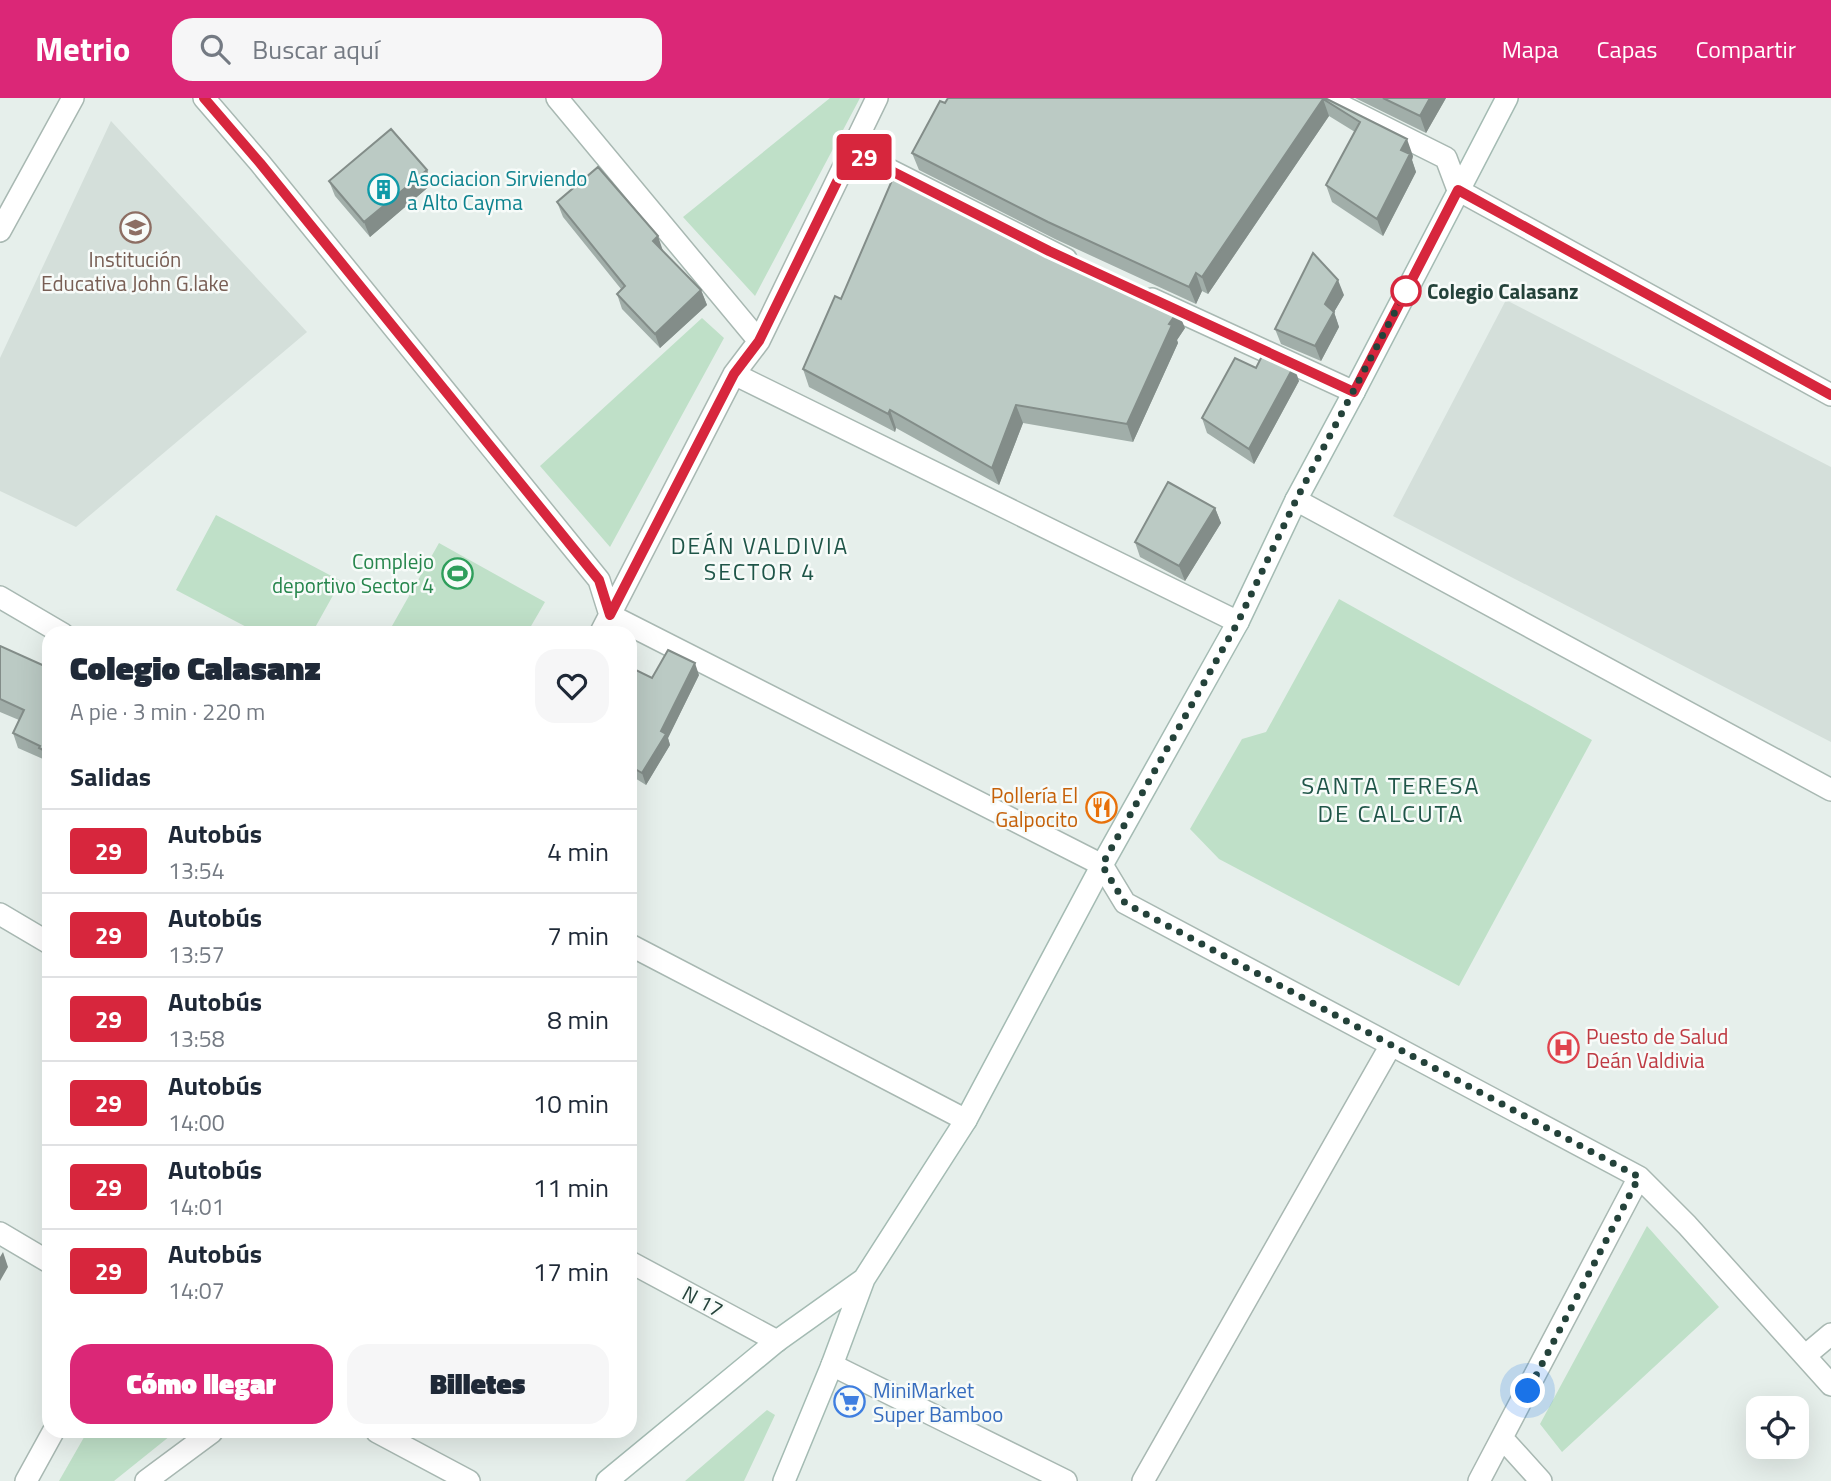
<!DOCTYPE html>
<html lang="es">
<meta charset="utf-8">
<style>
:root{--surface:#fff;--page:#f6f6f7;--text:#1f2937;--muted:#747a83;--line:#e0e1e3;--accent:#db2777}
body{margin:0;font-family:"Titillium Web",sans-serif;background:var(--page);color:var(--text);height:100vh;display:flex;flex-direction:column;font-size:26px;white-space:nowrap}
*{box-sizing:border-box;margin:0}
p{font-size:23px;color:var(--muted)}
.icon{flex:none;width:38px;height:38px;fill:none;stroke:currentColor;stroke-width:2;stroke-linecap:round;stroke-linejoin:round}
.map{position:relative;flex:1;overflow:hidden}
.side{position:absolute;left:42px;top:528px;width:595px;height:812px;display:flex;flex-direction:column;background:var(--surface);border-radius:21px;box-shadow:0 7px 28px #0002}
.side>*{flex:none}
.badge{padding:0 14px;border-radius:5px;font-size:24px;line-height:46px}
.controls{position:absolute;left:1746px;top:1298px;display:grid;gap:14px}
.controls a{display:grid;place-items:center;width:63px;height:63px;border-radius:14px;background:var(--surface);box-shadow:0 7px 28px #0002;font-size:35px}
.you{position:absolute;width:35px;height:35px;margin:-18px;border:5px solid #fff;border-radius:50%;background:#1a73e8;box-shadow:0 0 0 10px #1a73e833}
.map>.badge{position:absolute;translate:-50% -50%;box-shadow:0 0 0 4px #fff}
h2{padding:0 28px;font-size:26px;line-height:63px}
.round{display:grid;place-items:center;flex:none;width:74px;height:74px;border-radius:21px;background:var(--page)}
.summary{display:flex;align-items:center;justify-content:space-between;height:119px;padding:0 28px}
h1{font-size:33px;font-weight:800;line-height:52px}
.action{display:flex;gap:14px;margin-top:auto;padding:14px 28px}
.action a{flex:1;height:80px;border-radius:21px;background:var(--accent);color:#fff;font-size:28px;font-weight:800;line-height:80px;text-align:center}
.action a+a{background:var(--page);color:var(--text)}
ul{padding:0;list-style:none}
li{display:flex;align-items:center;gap:21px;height:84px;padding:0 28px;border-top:2px solid var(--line)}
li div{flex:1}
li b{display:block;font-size:26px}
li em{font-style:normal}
li .badge{min-width:77px;font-weight:700;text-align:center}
header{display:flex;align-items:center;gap:42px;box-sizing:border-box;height:98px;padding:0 35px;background:var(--accent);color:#fff}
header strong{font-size:33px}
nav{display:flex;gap:38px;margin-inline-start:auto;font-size:24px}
.search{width:490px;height:63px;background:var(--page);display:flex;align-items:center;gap:18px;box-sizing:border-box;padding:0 24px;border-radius:21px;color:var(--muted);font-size:26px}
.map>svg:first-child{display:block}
</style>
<header>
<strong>Metrio</strong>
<div class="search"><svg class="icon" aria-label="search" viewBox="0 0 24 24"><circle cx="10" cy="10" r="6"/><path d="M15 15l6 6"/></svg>Buscar aquí</div>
<nav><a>Mapa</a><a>Capas</a><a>Compartir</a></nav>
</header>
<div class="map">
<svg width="1831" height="1383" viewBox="0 0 1831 1383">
<rect width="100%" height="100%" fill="#e6efeb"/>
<!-- built -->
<path fill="#d4dfda" d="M111,23L307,234L76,429L0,393V260Z
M1506,202L1831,369V644L1393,418Z"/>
<!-- green -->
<path fill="#bfe0c8" d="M830,0H860L755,198L683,119Z
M702,220L724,240L610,449L540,368Z
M216,417L341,483L312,535H258L176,492Z
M439,445L545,504L527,535H388Z
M1339,501L1592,642L1459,888L1219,761L1190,731L1242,641L1266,634Z
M1647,1128L1719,1209L1562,1354L1540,1326Z
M767,1312L775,1317L744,1383H685Z
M87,1334H175L114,1383H59Z"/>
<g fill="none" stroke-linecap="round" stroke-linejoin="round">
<defs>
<path id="street" d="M204,0L260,65L599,482L610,517L1102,767L1125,805L1639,1079L1687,1127L1831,1287
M557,0L759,243
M1326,0L1446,60L1458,92L1831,297
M852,53L1066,161
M0,133L73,0
M1152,201L1354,294
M734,276L1238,524
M1296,402L1831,692
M0,499L63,536
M600,536L734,276L759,243L877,0
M0,816L49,845
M630,847L966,1022
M0,1135L49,1164
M630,1164L777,1243
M1806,1257L1831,1236
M832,1267L1066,1383
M377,1334L469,1383
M1503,1341L1541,1383
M26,1383L53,1334
M146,1383L212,1334
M1143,1383L1391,947
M1479,1383L1639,1079"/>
<path id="secondary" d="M607,1383L777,1243L864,1181L966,1022L1102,767L1238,524L1296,402L1354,294L1507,0
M784,1383L832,1267L864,1181"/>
</defs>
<!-- street casing -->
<use href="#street" stroke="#a8b8b2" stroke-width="24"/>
<!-- secondary casing -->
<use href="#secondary" stroke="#a4bbb3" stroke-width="24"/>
<!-- street -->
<use href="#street" stroke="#fff" stroke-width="21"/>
<!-- secondary -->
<use href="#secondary" stroke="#fff" stroke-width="21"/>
</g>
<!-- wall -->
<path fill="#a1aea9" d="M1325,0L1413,58L1412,62L1416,74L1383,138L1332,104L1326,87L1355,34L1329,18L1208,196L1202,193L1196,206L1055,141L919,72L912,55L945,5Z
M1355,0H1446L1426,35Z
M427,72L432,86L370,139L335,98L329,83Z
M557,104L663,153L701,192L707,207L660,250L622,211L617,196L621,191L563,119Z
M1344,197L1334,214L1339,229L1321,263L1281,246L1275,231Z
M841,201L1185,230L1177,242L1178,245L1133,344L1023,325L999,387L896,330L895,334L809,289L803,271Z
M1256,270L1299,283L1254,366L1207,335L1202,320Z
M1215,410L1221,425L1185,483L1140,459L1135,444Z
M0,548L49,570V667L44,665L43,661L18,650L13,635L19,622L0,614Z
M699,577L668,640L670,647L646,687L630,677V585L652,580Z"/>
<!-- shaded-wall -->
<path fill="#838d89" d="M1430,0H1446L1426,35L1420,18Z
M1323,1L1329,18L1208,196L1202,179Z
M1407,41L1413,58L1412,62L1416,74L1383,138L1377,121L1401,52Z
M427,72L432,86L370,139L364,124Z
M658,138L663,153L653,143Z
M1196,175L1202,193L1196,206L1189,189Z
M1338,182L1344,197L1334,214L1339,229L1321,263L1315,248L1325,206Z
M701,192L707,207L660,250L655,236Z
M1178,213L1185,230L1177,242L1178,245L1133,344L1127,326L1169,226Z
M1294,268L1299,283L1254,366L1249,351Z
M1016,307L1023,325L999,387L992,370Z
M890,312L896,330L895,334L888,316Z
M1215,410L1221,425L1185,483L1179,468Z
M695,565L699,577L668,640L670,647L646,687L642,675L661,633Z
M3,1154L8,1169L0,1183V1159Z"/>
<!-- building -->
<path fill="#bbcac4" stroke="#838d89" stroke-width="2" d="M948,0H1325L1407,41L1401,52L1410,56L1377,121L1326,87L1360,24L1323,1L1202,179L1196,175L1189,189L1048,124L912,55L940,3L945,5Z
M1383,0H1430L1420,18Z
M391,31L427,72L364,124L329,83Z
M598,69L658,138L653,143L701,192L655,236L617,196L625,188L557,104Z
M900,78L1037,147L1178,213L1169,226L1172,227L1127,326L1016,307L992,370L890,312L888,316L803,271L835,198L841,201L893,80L898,82Z
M1313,155L1338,182L1325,206L1334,214L1315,248L1275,231Z
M1264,254L1294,268L1249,351L1202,320L1235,260L1256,270Z
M1168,384L1215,410L1179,468L1135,444Z
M0,548L49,570V655L39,650L40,648L13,635L24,612L0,601Z
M668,552L695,565L661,633L666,636L642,675L630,668V618L633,612L630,611V585L636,572L652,580Z"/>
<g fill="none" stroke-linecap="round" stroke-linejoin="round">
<defs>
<path id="line" d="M204,0L260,65L599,482L610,517L734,276L759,243L852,53L1049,153L1354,294L1458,92L1831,297"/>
</defs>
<!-- line casing -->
<use href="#line" stroke="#fff" stroke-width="16"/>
<!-- line -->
<use href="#line" stroke="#d7263d" stroke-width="10"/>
<!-- walk -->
<path stroke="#24423a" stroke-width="7" stroke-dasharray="0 12.6" d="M1406,193L1296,402L1238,524L1102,767L1125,805L1639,1079L1528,1293"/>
</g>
<!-- icons -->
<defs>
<symbol id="building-ring" viewBox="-11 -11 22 22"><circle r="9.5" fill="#f7fbf9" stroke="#0f9aa8" stroke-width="1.5"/><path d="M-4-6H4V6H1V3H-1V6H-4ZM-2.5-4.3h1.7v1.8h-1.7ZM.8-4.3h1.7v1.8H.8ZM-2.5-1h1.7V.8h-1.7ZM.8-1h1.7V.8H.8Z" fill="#0f9aa8"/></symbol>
<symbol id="school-ring" viewBox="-11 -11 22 22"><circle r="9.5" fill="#f7fbf9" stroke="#8d6e63" stroke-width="1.5"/><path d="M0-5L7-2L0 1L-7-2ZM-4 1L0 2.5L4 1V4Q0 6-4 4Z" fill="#8d6e63"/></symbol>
<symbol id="stadium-ring" viewBox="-11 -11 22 22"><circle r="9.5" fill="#f7fbf9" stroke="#2e9e5b" stroke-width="1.5"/><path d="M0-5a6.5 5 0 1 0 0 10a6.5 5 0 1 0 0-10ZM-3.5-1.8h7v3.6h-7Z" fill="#2e9e5b"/></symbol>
<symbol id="restaurant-ring" viewBox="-11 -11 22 22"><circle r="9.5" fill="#f7fbf9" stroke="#e8710a" stroke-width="1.5"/><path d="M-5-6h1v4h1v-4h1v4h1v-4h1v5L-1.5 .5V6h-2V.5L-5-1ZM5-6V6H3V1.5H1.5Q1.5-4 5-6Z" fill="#e8710a"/></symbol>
<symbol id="hospital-ring" viewBox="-11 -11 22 22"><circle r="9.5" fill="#f7fbf9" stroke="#e0444e" stroke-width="1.5"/><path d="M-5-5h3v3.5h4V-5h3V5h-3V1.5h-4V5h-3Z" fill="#e0444e"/></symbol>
<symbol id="supermarket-ring" viewBox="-11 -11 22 22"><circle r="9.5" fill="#f7fbf9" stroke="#3f7fe0" stroke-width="1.5"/><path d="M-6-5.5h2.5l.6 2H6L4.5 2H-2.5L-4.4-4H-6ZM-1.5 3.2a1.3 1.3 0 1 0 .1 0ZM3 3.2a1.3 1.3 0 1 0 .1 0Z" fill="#3f7fe0"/></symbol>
</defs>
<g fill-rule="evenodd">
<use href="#building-ring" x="366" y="74" width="35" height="35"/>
<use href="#school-ring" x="118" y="112" width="35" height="35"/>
<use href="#stadium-ring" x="440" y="458" width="35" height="35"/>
<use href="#restaurant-ring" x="1084" y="692" width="35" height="35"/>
<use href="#hospital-ring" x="1546" y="932" width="35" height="35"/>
<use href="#supermarket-ring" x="832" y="1286" width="35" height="35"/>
</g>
<!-- markers -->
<circle fill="#fff" stroke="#d7263d" stroke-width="3.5" cx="1406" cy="193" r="14"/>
<g text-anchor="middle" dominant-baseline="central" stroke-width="5" stroke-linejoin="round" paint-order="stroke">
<!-- culture labels -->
<g font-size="21" fill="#0d838f" stroke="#f7fbf9" text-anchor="start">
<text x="407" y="80">Asociacion Sirviendo<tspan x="407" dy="24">a Alto Cayma</tspan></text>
</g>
<!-- education labels -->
<g font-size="21" fill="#785e54" stroke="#f7fbf9">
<text x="135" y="161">Institución<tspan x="135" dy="24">Educativa John G.lake</tspan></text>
</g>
<!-- stop labels -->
<g font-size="21" font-weight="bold" fill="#24423a" stroke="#f7fbf9" text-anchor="start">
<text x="1427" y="193">Colegio Calasanz</text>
</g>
<!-- leisure labels -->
<g font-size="21" fill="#27864d" stroke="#f7fbf9" text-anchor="end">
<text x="434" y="463">Complejo<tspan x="434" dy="24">deportivo Sector 4</tspan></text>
</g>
<!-- food labels -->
<g font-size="21" fill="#c56008" stroke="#f7fbf9" text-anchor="end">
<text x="1078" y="697">Pollería El<tspan x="1078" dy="24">Galpocito</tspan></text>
</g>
<!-- health labels -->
<g font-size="21" fill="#be3a42" stroke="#f7fbf9" text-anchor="start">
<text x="1586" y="938">Puesto de Salud<tspan x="1586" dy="24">Deán Valdivia</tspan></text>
</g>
<!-- street labels -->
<g font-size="21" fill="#24423a" stroke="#f7fbf9">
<text transform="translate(703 1203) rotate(28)">N 17</text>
</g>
<!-- shop labels -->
<g font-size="21" fill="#366cbe" stroke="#f7fbf9" text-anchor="start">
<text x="873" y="1292">MiniMarket<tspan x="873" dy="24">Super Bamboo</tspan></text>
</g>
<!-- neighbourhood labels -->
<g font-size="23" letter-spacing="2" fill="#1f5548" stroke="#f7fbf9">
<text x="760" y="447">DEÁN VALDIVIA<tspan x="760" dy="26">SECTOR 4</tspan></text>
</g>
<!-- quarter labels -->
<g font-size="24" letter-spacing="2" fill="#1f5548" stroke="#f7fbf9">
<text x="1391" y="687">SANTA TERESA<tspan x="1391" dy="28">DE CALCUTA</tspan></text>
</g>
</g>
</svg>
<div class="controls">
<a><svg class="icon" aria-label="locate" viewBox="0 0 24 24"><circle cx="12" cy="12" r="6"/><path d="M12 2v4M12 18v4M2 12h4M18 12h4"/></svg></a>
</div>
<div class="you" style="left:1528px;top:1293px"></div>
<b class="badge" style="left:864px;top:59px;background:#d7263d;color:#fff">29</b>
<section class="side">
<div class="summary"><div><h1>Colegio Calasanz</h1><p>A pie · 3 min · 220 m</p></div><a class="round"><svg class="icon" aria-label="heart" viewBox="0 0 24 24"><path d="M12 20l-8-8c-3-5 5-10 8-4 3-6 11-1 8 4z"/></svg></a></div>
<h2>Salidas</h2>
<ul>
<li><span class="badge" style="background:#d7263d;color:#fff">29</span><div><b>Autobús</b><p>13:54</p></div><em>4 min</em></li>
<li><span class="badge" style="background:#d7263d;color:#fff">29</span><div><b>Autobús</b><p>13:57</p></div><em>7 min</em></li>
<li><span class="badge" style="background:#d7263d;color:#fff">29</span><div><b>Autobús</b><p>13:58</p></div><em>8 min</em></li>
<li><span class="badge" style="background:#d7263d;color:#fff">29</span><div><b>Autobús</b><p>14:00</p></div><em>10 min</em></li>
<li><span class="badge" style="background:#d7263d;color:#fff">29</span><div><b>Autobús</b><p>14:01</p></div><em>11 min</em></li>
<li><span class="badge" style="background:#d7263d;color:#fff">29</span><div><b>Autobús</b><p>14:07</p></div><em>17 min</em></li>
</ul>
<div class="action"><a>Cómo llegar</a><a>Billetes</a></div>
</section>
</div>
